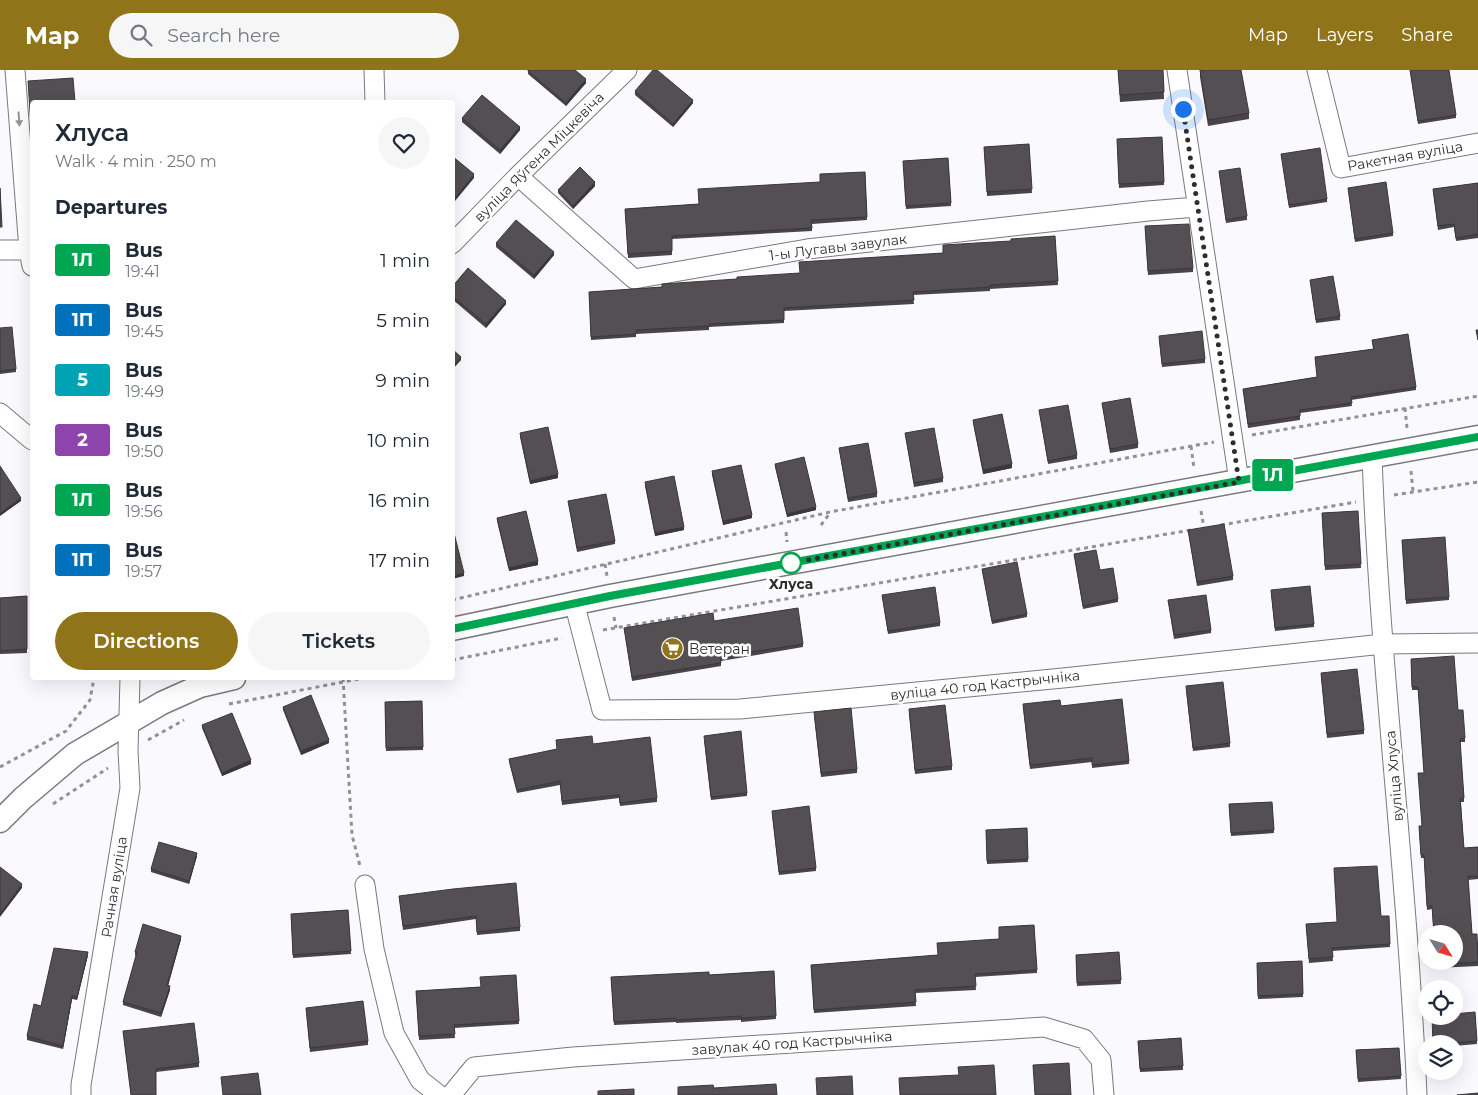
<!DOCTYPE html>
<meta charset="utf-8">
<style>
:root{--surface:#fff;--page:#f6f6f7;--text:#1f2937;--muted:#747a83;--accent:#907419}
body{margin:0;font-family:Montserrat,sans-serif;background:var(--page);color:var(--text);height:100vh;display:flex;flex-direction:column;font-size:19px;white-space:nowrap}
*{box-sizing:border-box;margin:0}
p{font-size:16px;color:var(--muted)}
.icon{flex:none;width:28px;height:28px;fill:none;stroke:currentColor;stroke-width:2;stroke-linecap:round;stroke-linejoin:round}
.map{position:relative;flex:1;overflow:hidden}
.side{position:absolute;left:30px;top:30px;width:425px;height:580px;display:flex;flex-direction:column;background:var(--surface);border-radius:5px;box-shadow:0 5px 20px #0002}
.side>*{flex:none}
.badge{padding:0 10px;border-radius:4px;font-size:18px;line-height:32px}
.needle{width:32px;rotate:127deg}
.tools{position:absolute;left:1418px;top:855px;display:grid;gap:10px}
.tools a{display:grid;place-items:center;width:45px;height:45px;border-radius:50%;background:var(--surface);box-shadow:0 5px 20px #0002;font-size:25px}
.you{position:absolute;width:25px;height:25px;margin:-12px;border:4px solid #fff;border-radius:50%;background:#1a73e8;box-shadow:0 0 0 8px #1a73e833}
.map>.badge{position:absolute;translate:-50% -50%;box-shadow:0 0 0 2px #fff}
h2{padding:0 25px;font-size:19px;line-height:45px}
.round{display:grid;place-items:center;flex:none;width:52px;height:52px;border-radius:26px;background:var(--page)}
.headline{display:flex;align-items:center;justify-content:space-between;height:85px;padding:0 25px}
h1{font-size:24px;font-weight:600;line-height:38px}
.button{display:flex;gap:10px;margin-top:auto;padding:10px 25px}
.button a{flex:1;height:58px;border-radius:30px;background:var(--accent);color:#fff;font-size:20px;font-weight:600;line-height:58px;text-align:center}
.button a+a{background:var(--page);color:var(--text)}
ul{padding:0;list-style:none}
li{display:flex;align-items:center;gap:15px;height:60px;padding:0 25px}
li div{flex:1}
li b{display:block;font-size:19px}
li em{font-style:normal}
li .badge{min-width:55px;font-weight:700;text-align:center}
header{display:flex;align-items:center;gap:30px;box-sizing:border-box;height:70px;padding:0 25px;background:var(--accent);color:#fff}
header strong{font-size:24px}
nav{display:flex;gap:28px;margin-inline-start:auto;font-size:18px}
.search{width:350px;height:45px;background:var(--page);display:flex;align-items:center;gap:12px;box-sizing:border-box;padding:0 18px;border-radius:28px;color:var(--muted);font-size:19px}
.map>svg:first-child{display:block}
</style>
<header>
<strong>Map</strong>
<div class="search"><svg class="icon" aria-label="search" viewBox="0 0 24 24"><circle cx="10" cy="10" r="6"/><path d="M15 15l6 6"/></svg>Search here</div>
<nav><a>Map</a><a>Layers</a><a>Share</a></nav>
</header>
<div class="map">
<svg width="1478" height="1025" viewBox="0 0 1478 1025">
<rect width="100%" height="100%" fill="#fafafe"/>
<g fill="none" stroke-linecap="round" stroke-linejoin="round">
<defs>
<path id="minor" d="M15,0L29,180L32,196
M374,0L375,32
M1177,0L1239,411
M1317,0L1341,98L1478,73
M518,106L634,209L807,179L1148,141L1197,137
M452,174L518,106L627,0
M0,180H32
M0,343L32,370
M1372,386C1378,554 1397,721 1409,889C1412,934 1415,980 1417,1025
M574,532L602,640L740,639L1063,608L1383,574L1478,573
M365,815L374,879L394,963L420,1010L439,1025
M81,1025V1015L130,718L128,681L130,608
M451,1025L474,997L573,987L1044,957L1084,969L1101,990L1104,1025"/>
<path id="tertiary" d="M452,559L610,526L1478,367
M0,751L23,728L75,684L162,633L200,616L234,608"/>
</defs>
<!-- minor casing -->
<use href="#minor" stroke="#79797f" stroke-width="21"/>
<!-- tertiary casing -->
<use href="#tertiary" stroke="#79797f" stroke-width="25"/>
<!-- path -->
<path stroke="#929295" stroke-width="3" stroke-dasharray="4 4" stroke-linecap="butt" d="M1405,338L1407,358
M1252,365L1478,326
M1191,376L1194,398
M1411,401L1413,422
M1394,425L1478,412
M1201,441L1204,458
M821,455L830,443
M1221,455L1356,432
M786,462L787,472
M605,494L607,506
M452,530L830,442L1214,372
M614,547L616,558
M603,560L1191,460
M452,590L562,568
M343,608L352,765L360,796
M229,634L364,608
M148,670L184,650
M0,697L66,661L90,630L94,608
M53,734L108,698"/>
<!-- minor -->
<use href="#minor" stroke="#fff" stroke-width="19"/>
<!-- tertiary -->
<use href="#tertiary" stroke="#fff" stroke-width="22"/>
</g>
<!-- wall -->
<path fill="#484447" d="M1118,0H1163L1164,29L1120,32Z
M1200,0L1249,43V49L1208,56L1200,7Z
M1410,0L1456,45V48L1418,54Z
M528,1L586,13L566,36L528,4Z
M635,21L693,33L673,57L635,25Z
M462,48L520,60L500,84L462,52Z
M1162,67L1164,115L1119,118L1117,69Z
M1029,74L1032,123L987,126L984,77Z
M1281,84L1327,129V132L1289,138Z
M948,88L951,136L906,139L903,91Z
M1219,101L1247,146V150L1226,153Z
M865,102L867,150L812,154V161L672,169V185L628,188L625,139L699,134L820,112Z
M1478,113V168L1456,171L1454,157L1438,160L1433,119Z
M595,116L573,139L558,123V120Z
M1348,118L1393,163V166L1355,172Z
M1145,156L1193,198V202L1148,205Z
M1055,166L1058,215L990,219V221L913,225L914,234L784,241V253L709,257V260L636,264V267L591,270L589,222L662,217L800,203L943,183L1011,171Z
M496,173L554,185L534,209L496,177Z
M1310,210L1340,246V250L1316,253Z
M452,217L506,234L486,258L452,229Z
M0,258L16,299V302L0,304Z
M1159,269L1205,289V293L1162,297Z
M1372,270L1416,317V320L1351,330L1352,336L1300,343V350L1248,358L1243,319L1317,307L1315,287L1373,279Z
M1102,333L1138,374V378L1110,383Z
M1039,340L1077,385V389L1048,394Z
M973,350L1012,398L983,404L973,353Z
M520,363L558,408L530,414L520,367Z
M905,363L943,408V412L914,417Z
M839,378L877,423V427L848,432Z
M775,394L816,440L787,447L775,397Z
M712,401L752,448L723,455L712,405Z
M645,412L684,460L655,466L645,416Z
M568,431L615,471V474L577,482Z
M1358,441L1361,498L1325,500L1322,443Z
M497,448L538,495L509,501L497,451Z
M1188,460L1233,506V510L1197,516Z
M1402,470L1449,527V530L1406,534Z
M1074,484L1100,500L1118,529V532L1083,539Z
M982,499L1027,544V547L992,554Z
M1271,523L1314,554V557L1275,561Z
M882,525L940,553V556L888,564Z
M27,526V583L0,584V528Z
M1168,530L1211,560V563L1174,569Z
M714,551L803,574V577L721,591V596L632,611L624,558Z
M1411,589L1458,640L1465,668V672H1460L1464,728V732H1461L1464,778L1478,777V809L1468,810L1472,864L1478,873V896L1436,898L1432,839L1427,840L1424,788H1421L1419,760L1422,756L1424,703L1418,620H1412Z
M1321,606L1364,660V664L1327,668Z
M1186,620L1230,673V677L1193,681Z
M422,631L423,680L386,681L385,632Z
M283,637L329,673L301,685L283,640Z
M1023,637L1129,691V694L1092,698V692L1030,699Z
M909,642L952,696V700L915,704Z
M814,645L857,699V703L821,707Z
M202,655L251,694L222,706L202,658Z
M704,669L747,723V726L711,730Z
M593,674L657,728V732L620,736L619,728L562,735L560,715L517,723L509,692V689Z
M1272,732L1274,763L1231,766L1229,734Z
M772,744L816,798V801L779,805Z
M1027,758L1028,792L987,794L986,760Z
M197,786L189,814L151,802V799Z
M399,826L520,857V861L477,865L476,849L403,860Z
M348,840L351,884L293,888L291,844Z
M1381,846H1389L1390,877L1332,881L1333,891L1309,893L1306,854L1337,852Z
M1034,855L1037,903L975,907L976,920L915,923L916,936L814,943L811,895L938,885L999,869Z
M181,869L168,916L170,920L161,947L123,935V932L136,886L135,885V882Z
M1119,882L1121,914L1077,916L1076,885Z
M88,885L77,930L72,929L63,979L27,970V966L41,936Z
M1302,891L1303,927L1258,929L1257,893Z
M774,901L776,949L741,952V950L676,953V952L614,955L611,907L709,905Z
M516,905L519,954L454,958L455,968L419,970L416,921L480,917Z
M306,938L368,971V975L310,982Z
M1475,942L1477,974L1454,976V974H1433Z
M123,961L199,993V997L156,1002V1025H131Z
M1181,968L1183,1000L1140,1002L1138,971Z
M1399,978L1401,1009L1358,1012L1356,980Z"/>
<!-- shaded-wall -->
<path fill="#3b373a" d="M586,9V13L566,36V33Z
M693,30V33L673,57V54Z
M520,57V60L500,84V80Z
M474,104V108L455,131V128Z
M595,112V116L573,139V136Z
M554,182V185L534,209V205Z
M506,231V234L486,258V254Z
M461,287V290L452,300V297Z
M1012,394V398L983,404V400Z
M558,404V408L530,414V411Z
M21,428V431L0,446V443Z
M816,437V440L787,447V444Z
M752,445V448L723,455V451Z
M684,457V460L655,466V463Z
M538,491V495L509,501V498Z
M464,503V506L452,509V506Z
M329,670V673L301,685V681Z
M251,690V694L222,706V703Z
M197,783V786L189,814V811Z
M22,814V818L0,847V844Z
M181,866V869L167,919V915Z
M88,882V885L77,930V927Z
M170,916V920L161,947V943Z
M72,926V929L63,979V976Z"/>
<!-- building -->
<path fill="#544f53" stroke="#3b373a" d="M528,0H575L586,9L566,33L528,1Z
M653,0H657L693,30L673,54L635,21Z
M1118,0H1163L1164,22L1120,25Z
M1200,0H1241L1249,43L1208,50Z
M1410,0H1449L1456,45L1418,51Z
M73,8L75,32H32V56H31L28,11Z
M482,25L520,57L500,80L462,48Z
M1162,67L1164,112L1119,114L1117,69Z
M1029,74L1032,119L987,122L984,77Z
M1320,78L1327,129L1289,135L1281,84Z
M452,86L474,104L455,128L452,126Z
M948,88L951,133L906,136L903,91Z
M580,97L595,112L573,136L558,120Z
M1240,98L1247,146L1226,150L1219,101Z
M865,102L867,147L811,150L812,158L672,166V181L628,184L625,139L699,134L698,119L820,112V104Z
M1386,112L1393,163L1355,169L1348,118Z
M1478,113V164L1456,168L1454,154L1438,156L1433,119Z
M0,118L2,157H0Z
M516,150L554,182L534,205L496,173Z
M1189,154L1193,198L1148,201L1145,156Z
M1055,166L1058,211L990,215V217L913,222L914,230L784,238V250L709,254V256L636,260V264L591,267L589,222L662,217V214L737,209V207L800,203L799,192L943,183V175L1011,171V169Z
M468,198L506,231L486,254L452,226V217Z
M1333,206L1340,246L1316,250L1310,210Z
M12,257L16,299L0,301V258Z
M1476,260H1478V270Z
M1202,261L1205,289L1162,294L1159,266Z
M1408,264L1416,317L1351,327L1352,333L1300,340V346L1248,354L1243,319L1317,307L1315,287L1374,279L1372,270Z
M452,279L461,287L452,297Z
M1130,328L1138,374L1110,379L1102,333Z
M1068,335L1077,385L1048,391L1039,340Z
M1002,344L1012,394L983,400L973,350Z
M548,357L558,404L530,411L520,363Z
M934,358L943,408L914,413L905,363Z
M868,373L877,423L848,428L839,378Z
M804,387L816,437L787,444L775,394Z
M741,395L752,445L723,451L712,401Z
M0,396L21,428L0,443Z
M674,406L684,457L655,463L645,412Z
M606,424L615,471L577,478L568,431Z
M526,441L538,491L509,498L497,448Z
M1358,441L1361,494L1325,496L1322,443Z
M1224,454L1233,506L1197,512L1188,460Z
M452,455L464,503L452,506Z
M1445,467L1449,527L1406,530L1402,470Z
M1096,480L1100,500L1113,498L1118,529L1083,536L1074,484Z
M1017,492L1027,544L992,551L982,499Z
M1310,516L1314,554L1275,558L1271,520Z
M935,517L940,553L888,561L882,525Z
M1206,525L1211,560L1174,565L1168,530Z
M27,526V579L0,581V528Z
M798,538L803,574L720,587L721,593L632,607L624,558L713,543L714,551Z
M1454,586L1458,640H1463L1465,668L1460,669L1464,728L1460,729L1464,778L1478,777V806H1468L1472,864H1477L1478,892L1436,895V891H1454V864H1434L1432,836H1427L1424,785H1421L1419,756H1422L1418,703H1424L1418,617H1412L1411,589Z
M1357,599L1364,660L1327,664L1321,603Z
M1223,612L1230,673L1193,678L1186,616Z
M311,625L329,670L301,681L283,637Z
M1122,629L1129,691L1092,695V688L1030,695L1023,634L1060,630L1061,636Z
M422,631L423,677L386,678L385,632Z
M945,635L952,696L915,700L909,639Z
M851,638L857,699L821,703L814,642Z
M232,643L251,690L222,703L202,655Z
M741,661L747,723L711,727L704,666Z
M592,666L593,674L650,667L657,728L620,733L619,725L562,731L560,711L517,720L509,689L557,679L556,670Z
M1272,732L1274,760L1231,763L1229,734Z
M809,736L816,798L779,802L772,741Z
M1027,758L1028,789L987,791L986,760Z
M159,772L197,783L189,811L151,799Z
M1377,796L1381,846H1389L1390,874L1332,878L1333,887L1309,889L1306,854L1337,852L1334,798Z
M0,797L22,814L0,844Z
M516,813L520,857L477,862L476,846L403,856L399,826L453,819Z
M348,840L351,881L293,885L291,844Z
M143,854L181,866L167,915L170,916L161,943L123,932L137,882H135Z
M1034,855L1037,900L975,904L976,916L915,920L916,932L814,940L811,895L938,885L937,873L999,869V857Z
M54,878L88,882L77,927L72,926L63,976L27,966L34,934L41,936Z
M1119,882L1121,910L1077,913L1076,885Z
M1302,891L1303,924L1258,926L1257,893Z
M774,901L776,946L741,948V946L676,950V948L614,952L611,907L709,902V905Z
M516,905L519,951L454,955L455,964L419,966L416,921L481,917L480,907Z
M363,931L368,971L310,978L306,938Z
M1475,942L1477,971L1433,974L1432,946H1454V944Z
M194,953L199,993L156,999V1025H131L123,961Z
M1181,968L1183,996L1140,999L1138,971Z
M1399,978L1401,1006L1358,1009L1356,980Z
M1069,993L1071,1025H1035L1033,995Z
M994,995L996,1025H900L899,1008L959,1005L958,997Z
M258,1003L261,1025H223L221,1007Z
M852,1006L853,1025H817L816,1008Z
M776,1014L777,1025H678V1017L713,1015L714,1018Z
M634,1019V1025H598V1021Z
M1478,1023V1025H1457Z"/>
<!-- one-way arrows -->
<defs><path id="oneway-solid" d="M-6-.8H1V-3.2L6.5 0L1 3.2V.8H-6Z" transform="scale(1.25)"/></defs>
<use fill="#969698" href="#oneway-solid" transform="translate(19 49) rotate(86)"/>
<g fill="none" stroke-linecap="round" stroke-linejoin="round">
<defs>
<path id="line" d="M452,559L610,526L1478,367"/>
</defs>
<!-- line casing -->
<use href="#line" stroke="#fff" stroke-width="11"/>
<!-- line -->
<use href="#line" stroke="#00a651" stroke-width="8"/>
<!-- walk -->
<path stroke="#2e2e30" stroke-width="5" stroke-dasharray="0 9" d="M791,493L1239,412L1183,39"/>
</g>
<!-- icons -->
<defs>
<symbol id="supermarket-disc" viewBox="-11 -11 22 22"><circle r="9.5" fill="#907419" stroke="#fff"/><path d="M-6-5.5h2.5l.6 2H6L4.5 2H-2.5L-4.4-4H-6ZM-1.5 3.2a1.3 1.3 0 1 0 .1 0ZM3 3.2a1.3 1.3 0 1 0 .1 0Z" fill="#fff"/></symbol>
</defs>
<g fill-rule="evenodd">
<use href="#supermarket-disc" x="660" y="566" width="25" height="25"/>
</g>
<!-- markers -->
<circle fill="#fff" stroke="#00a651" stroke-width="2.5" cx="791" cy="493" r="10"/>
<g text-anchor="middle" dominant-baseline="central" stroke-width="5" stroke-linejoin="round" paint-order="stroke">
<!-- street labels -->
<g font-size="14" fill="#2e2e30" stroke="#fff">
<text transform="translate(1405 86) rotate(-10)">Ракетная вуліца</text>
<text transform="translate(539 87) rotate(-45)">вуліца Яўгена Міцкевіча</text>
<text transform="translate(838 177) rotate(-7)">1-ы Лугавы завулак</text>
<text transform="translate(985 615) rotate(-6)">вуліца 40 год Кастрычніка</text>
<text transform="translate(1394 706) rotate(-95)">вуліца Хлуса</text>
<text transform="translate(114 817) rotate(-81)">Рачная вуліца</text>
<text transform="translate(792 973) rotate(-4)">завулак 40 год Кастрычніка</text>
</g>
<!-- stop labels -->
<g font-size="14" font-weight="bold" fill="#2e2e30" stroke="#fff">
<text x="791" y="514">Хлуса</text>
</g>
<!-- poi labels -->
<g font-size="14" fill="#2e2e30" stroke="#fff" text-anchor="start">
<text x="689" y="579">Ветеран</text>
</g>
</g>
</svg>
<div class="tools">
<a><svg class="needle" viewBox="-14 -14 28 28"><path d="M0-13l5 13h-10z" fill="#e53935"/><path d="M0 13l5-13h-10z" fill="#747a83"/></svg></a>
<a><svg class="icon" aria-label="locate" viewBox="0 0 24 24"><circle cx="12" cy="12" r="6"/><path d="M12 2v4M12 18v4M2 12h4M18 12h4"/></svg></a>
<a><svg class="icon" aria-label="layers" viewBox="0 0 24 24"><path d="M12 4l9 5-9 5-9-5zM3 14l9 5 9-5"/></svg></a>
</div>
<div class="you" style="left:1183px;top:39px"></div>
<b class="badge" style="left:1273px;top:405px;background:#00a651;color:#fff">1Л</b>
<section class="side">
<div class="headline"><div><h1>Хлуса</h1><p>Walk · 4 min · 250 m</p></div><a class="round"><svg class="icon" aria-label="heart" viewBox="0 0 24 24"><path d="M12 20l-8-8c-3-5 5-10 8-4 3-6 11-1 8 4z"/></svg></a></div>
<h2>Departures</h2>
<ul>
<li><span class="badge" style="background:#00a651;color:#fff">1Л</span><div><b>Bus</b><p>19:41</p></div><em>1 min</em></li>
<li><span class="badge" style="background:#0072bc;color:#fff">1П</span><div><b>Bus</b><p>19:45</p></div><em>5 min</em></li>
<li><span class="badge" style="background:#00a3b4;color:#fff">5</span><div><b>Bus</b><p>19:49</p></div><em>9 min</em></li>
<li><span class="badge" style="background:#8e44ad;color:#fff">2</span><div><b>Bus</b><p>19:50</p></div><em>10 min</em></li>
<li><span class="badge" style="background:#00a651;color:#fff">1Л</span><div><b>Bus</b><p>19:56</p></div><em>16 min</em></li>
<li><span class="badge" style="background:#0072bc;color:#fff">1П</span><div><b>Bus</b><p>19:57</p></div><em>17 min</em></li>
</ul>
<div class="button"><a>Directions</a><a>Tickets</a></div>
</section>
</div>
